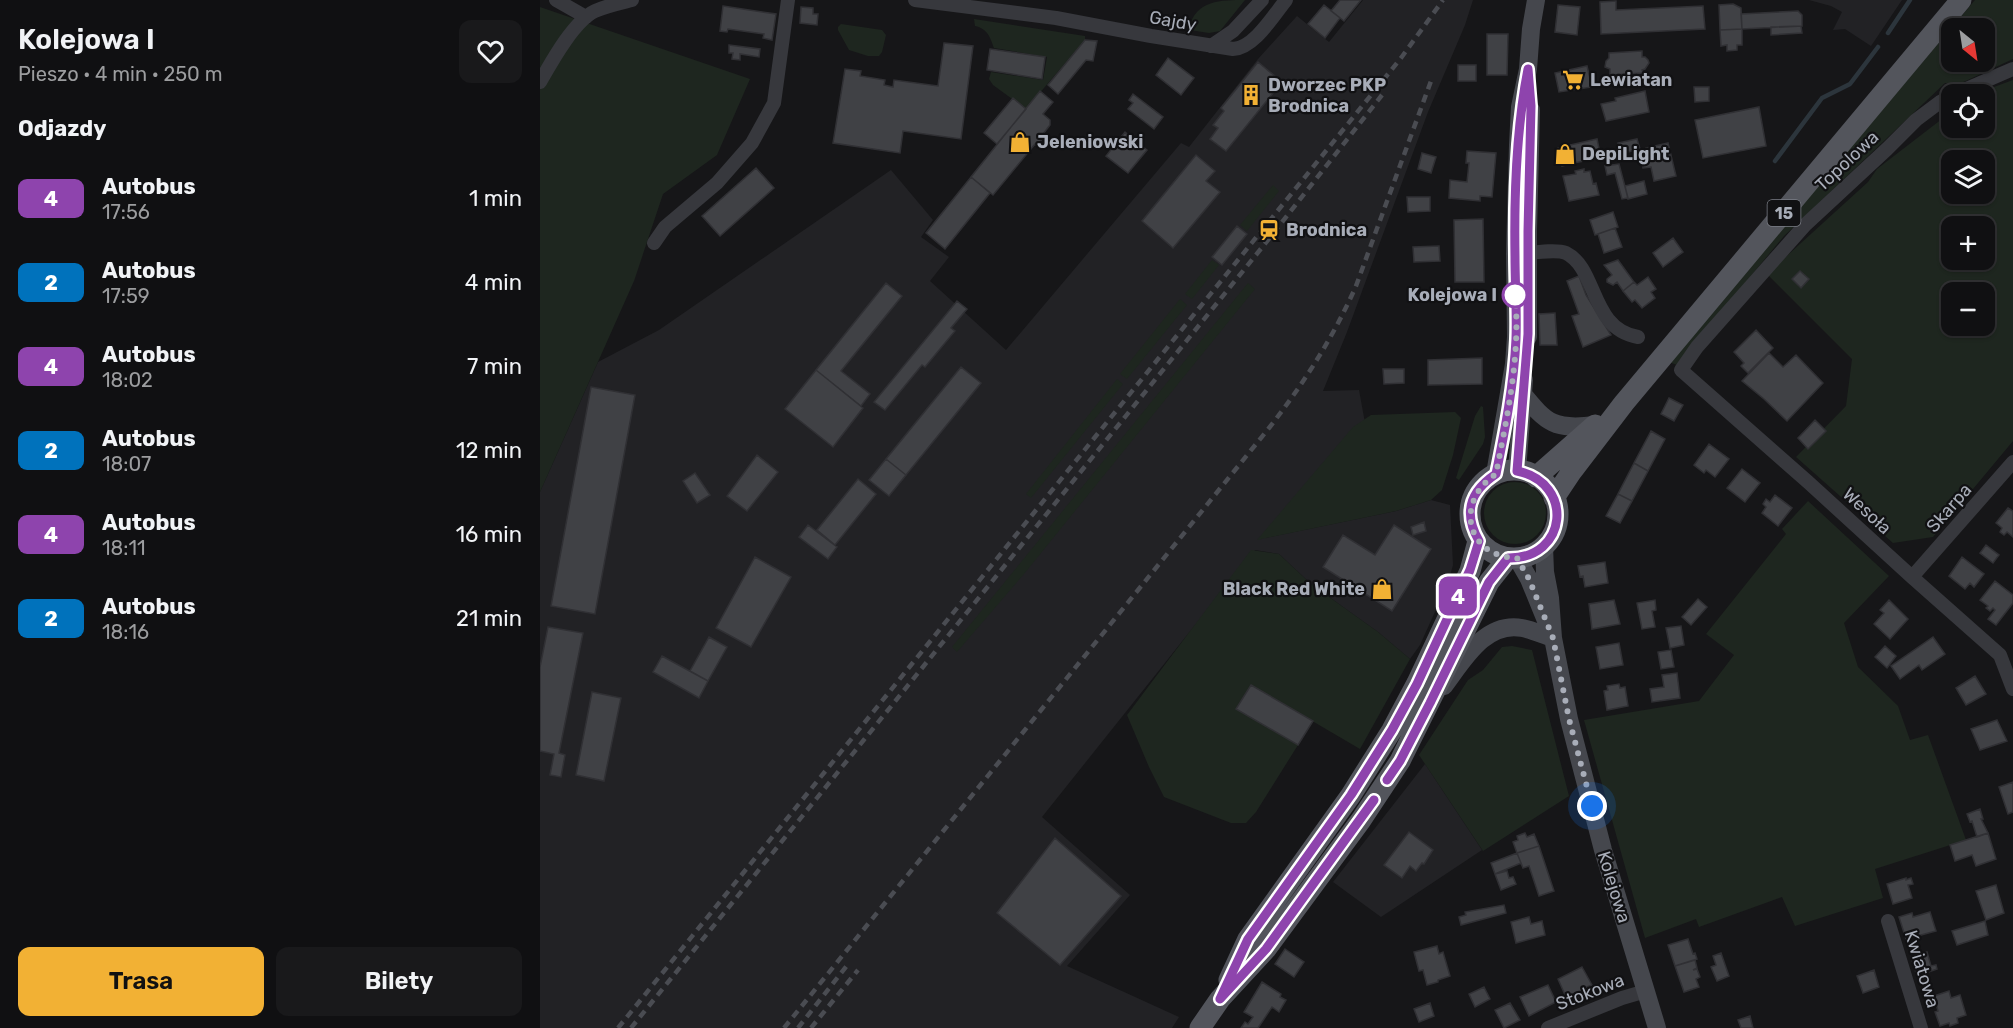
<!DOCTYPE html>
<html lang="pl">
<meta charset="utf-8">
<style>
:root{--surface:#101012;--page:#19191b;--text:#f1f3f6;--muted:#9c9d9f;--line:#303032;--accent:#f2b134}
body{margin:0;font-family:Rubik,sans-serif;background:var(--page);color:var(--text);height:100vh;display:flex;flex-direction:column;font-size:22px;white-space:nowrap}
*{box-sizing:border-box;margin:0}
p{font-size:20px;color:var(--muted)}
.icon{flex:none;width:33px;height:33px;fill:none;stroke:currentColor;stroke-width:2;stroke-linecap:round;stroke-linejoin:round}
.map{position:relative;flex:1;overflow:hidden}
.details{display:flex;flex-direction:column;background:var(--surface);width:540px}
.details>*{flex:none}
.badge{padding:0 12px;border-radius:9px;font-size:21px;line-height:39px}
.needle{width:39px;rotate:150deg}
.tools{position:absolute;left:1401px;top:18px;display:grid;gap:12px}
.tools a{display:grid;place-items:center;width:54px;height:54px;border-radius:12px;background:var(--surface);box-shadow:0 2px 4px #0004,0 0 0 2px var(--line);font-size:30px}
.you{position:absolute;width:30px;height:30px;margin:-15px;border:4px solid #fff;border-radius:50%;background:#1a73e8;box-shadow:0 0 0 9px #1a73e833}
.map>.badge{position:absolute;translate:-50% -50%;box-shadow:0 0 0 3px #fff}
h2{padding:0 18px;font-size:22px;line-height:54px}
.round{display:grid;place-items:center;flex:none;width:63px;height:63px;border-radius:12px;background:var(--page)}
.summary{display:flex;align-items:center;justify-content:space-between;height:102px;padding:0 18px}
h1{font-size:28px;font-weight:600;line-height:45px}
.action{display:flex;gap:12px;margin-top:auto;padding:12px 18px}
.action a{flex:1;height:69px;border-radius:12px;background:var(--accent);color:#111;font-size:24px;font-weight:600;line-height:69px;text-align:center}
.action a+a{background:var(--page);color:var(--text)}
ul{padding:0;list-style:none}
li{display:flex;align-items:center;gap:18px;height:84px;padding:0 18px}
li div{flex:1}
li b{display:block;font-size:22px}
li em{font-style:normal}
li .badge{min-width:66px;font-weight:700;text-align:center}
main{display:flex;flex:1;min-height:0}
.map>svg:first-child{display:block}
</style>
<main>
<section class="details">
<div class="summary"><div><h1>Kolejowa I</h1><p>Pieszo · 4 min · 250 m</p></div><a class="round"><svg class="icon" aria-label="heart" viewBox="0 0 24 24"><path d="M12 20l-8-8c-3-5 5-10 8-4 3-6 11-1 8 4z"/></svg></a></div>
<h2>Odjazdy</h2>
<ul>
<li><span class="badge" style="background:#8e44ad;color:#fff">4</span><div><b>Autobus</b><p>17:56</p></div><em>1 min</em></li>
<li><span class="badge" style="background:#0072bc;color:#fff">2</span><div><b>Autobus</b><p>17:59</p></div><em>4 min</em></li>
<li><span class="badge" style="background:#8e44ad;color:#fff">4</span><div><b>Autobus</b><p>18:02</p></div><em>7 min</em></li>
<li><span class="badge" style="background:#0072bc;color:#fff">2</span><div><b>Autobus</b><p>18:07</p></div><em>12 min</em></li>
<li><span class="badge" style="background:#8e44ad;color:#fff">4</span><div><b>Autobus</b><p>18:11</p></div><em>16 min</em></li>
<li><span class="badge" style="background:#0072bc;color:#fff">2</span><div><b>Autobus</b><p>18:16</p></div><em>21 min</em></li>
</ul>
<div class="action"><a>Trasa</a><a>Bilety</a></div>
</section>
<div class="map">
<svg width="1473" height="1028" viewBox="0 0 1473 1028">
<rect width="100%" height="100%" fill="#161618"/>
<!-- built -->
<path fill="#222225" d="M823,0H933L925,25L888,112L807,332L783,391L819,390L825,423L725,538L856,511L891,500L910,505L913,565L908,583L880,645L870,659L838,632L771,584L739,554L715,550L502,817L590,895L527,966L639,1017L632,1028H0V492L58,362L119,330L351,170L393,220L381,237L409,257L390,281L466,350L641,143L649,147L718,59L757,16L789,42Z
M1269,0H1362L1331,46L1305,29L1293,30L1302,12L1291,6Z
M885,764L942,850L841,917L793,882Z"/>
<!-- green -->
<path fill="#1e261f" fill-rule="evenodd" d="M705,0L680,31L669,33L650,30L649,28C656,0 681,0 705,0Z
M1435,0H1473V59L1417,85L1405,83L1244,236L1137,365L1129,362ZM1412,28H1444V62H1412Z
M0,7L210,79L177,155L123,194L94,281L0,492Z
M434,19L545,36V40L486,109L453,85L449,79L451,72L503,80L507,57L454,48C450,37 448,29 435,26Z
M301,24L342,30L346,35L342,52L339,56H328L309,50L298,30V27Z
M1473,80V441L1393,537L1353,543L1256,457L1306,406L1312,359L1227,274L1328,182L1337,169L1411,112L1412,128H1444V94H1435ZM1412,160H1444V194H1412ZM1412,226H1444V260H1412ZM1412,292H1444V326H1412Z
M733,185L739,191L707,231L700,225Z
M672,260L679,265L652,299L645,294Z
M708,283L715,289L484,574L417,652L412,647Z
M640,299L647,305L587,379L580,374Z
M577,379L583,384L491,498L486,494Z
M941,406L943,407L945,437L943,444L919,480L916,478L935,416Z
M915,412L921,418L913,455L902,490L891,500L856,511L717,540L813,427L831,415Z
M944 513a31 31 0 1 1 62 0a31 31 0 1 1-62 0Z
M1268,501L1349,576L1304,623L1318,667L1358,706L1370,740L1388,735L1426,840L1335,869L1343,898L1255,926L1242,897L1159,927L1156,919L1105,938L1044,720L1159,701L1194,655L1166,634L1246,534L1242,529Z
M711,550L739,554L771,584L838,632L870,659L820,749L711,685L696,709L758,745L716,812L706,823H691L624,797L609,767L587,715Z
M972,646L992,650L1029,796L943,851L879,755L928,680L943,670L962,647Z"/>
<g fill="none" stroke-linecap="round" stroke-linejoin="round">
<!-- stream -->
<path stroke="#2c353c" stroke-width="4.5" d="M1348,33L1370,0
M1235,161L1282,98L1310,84L1338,47"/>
</g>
<!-- building -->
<path fill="#404145" stroke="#303034" stroke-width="1.5" d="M800,0H821L804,21L791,11Z
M1076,1V10L1163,6L1165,29L1061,34L1060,2Z
M1193,4L1201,8L1202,29L1180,30L1179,5Z
M784,5L800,18L785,38L768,24Z
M1018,5L1040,7L1037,35L1015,32Z
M183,6L236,14L232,40L223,38L224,34L188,29L187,32L180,31Z
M261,7L273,8V14H278L277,25L260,23Z
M1258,11L1262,15V26L1202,29L1201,14Z
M1261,26L1262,33L1231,35V27Z
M1202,29V45H1197V50L1187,51V45L1181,46L1180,30Z
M947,34H968L967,75H947Z
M545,40L557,41L553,61L546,60L518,94L508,85Z
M404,43L433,46L421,139L363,131L360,153L293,143L305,69L321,71L320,76L345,80L344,85L353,87L354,80L398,86Z
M189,45L220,49L219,57L200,54V60L192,59L193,53H189Z
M450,49L505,57L502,79L447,70Z
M1102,51V57H1105L1108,60L1109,63L1105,69L1102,70L1103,73L1070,75V69L1065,67L1066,61L1069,58V53Z
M628,58L654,78L641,95L616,75Z
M718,62L742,82L686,151L670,139L678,128L673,125L684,111L681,108Z
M918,65H936V81H918Z
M1047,66L1052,87L1019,92L1015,73Z
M1154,87H1169V101L1155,102Z
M500,91L513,102L503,114L510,120V125L500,138L502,139L497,146L495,144L453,195L431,177Z
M1105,91L1109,112L1066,121L1061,104L1076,101L1075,98Z
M593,94L623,117L614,129L588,109L593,103L589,100Z
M473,98L486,109L457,144L444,133Z
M1219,107L1226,146L1163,158L1155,120Z
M585,132L607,150L588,173L566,156Z
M1057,139L1061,158L1034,163L1030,145Z
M1097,139L1100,149L1080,154L1078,143Z
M1128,143L1136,176L1114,181L1111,167L1103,168L1102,163L1109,162L1106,148Z
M1030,145L1034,163L1022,166L1018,148Z
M927,151L956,153L952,197L940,196V201L909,198L910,180L927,182L929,163H926Z
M882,153L896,157L891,173L878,169Z
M656,155L675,171L666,181L680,192L633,248L602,221Z
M1079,164L1088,198L1082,199L1075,173L1067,175L1065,166Z
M216,168L234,188L180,236L162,216Z
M1044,169V172L1050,171L1053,184L1056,183L1059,195L1029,201L1023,176L1036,174L1035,171Z
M431,177L450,193L405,249L386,233Z
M1104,181L1107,194L1088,199L1085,186Z
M867,197H890V211L868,212Z
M1073,212L1078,227L1055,235L1050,220Z
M943,219L944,282H915L914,220Z
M697,226L707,234L682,265L672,257Z
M1075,228L1082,247L1064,253L1058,234Z
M1133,238L1143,252L1123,267L1113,253Z
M899,246L900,261L874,262L873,247Z
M1078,260L1094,282L1083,291L1077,282L1073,285L1067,282V279L1072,275L1064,265Z
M1260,271L1269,279L1261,288L1252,279Z
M1039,276L1046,295L1071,335L1043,347L1032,316L1039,314L1027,281Z
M1108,277L1116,289L1111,292L1115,298L1102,308L1095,300L1092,302L1083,291L1094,282L1097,285Z
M346,283L362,296L301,371L330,394L321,406L276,370Z
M417,301L427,309L411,328L415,331L385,367L382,365L345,410L334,402Z
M1015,313L1017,345H1000L999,314Z
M1216,330L1233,348L1208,373L1201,366L1204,363L1194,352Z
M1229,353L1243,367L1256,355L1283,383L1247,421L1224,399L1202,381Z
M942,358V384L888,385V360Z
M421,367L441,383L366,475L346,459Z
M843,369H864V383L844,384Z
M276,370L323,408L293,447L245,409Z
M51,387L95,395L55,614L11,606Z
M1129,398L1143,405L1134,421L1121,414Z
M1275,420L1286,431L1268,449L1258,438Z
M1111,431L1125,439L1108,471L1094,463Z
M1169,444L1189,459L1175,477L1166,470L1164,473L1154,465Z
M217,455L238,472L207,511L187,496Z
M346,459L366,475L349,496L329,480Z
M1094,463L1108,471L1092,501L1078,494Z
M1202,469L1220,483L1205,502L1187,488Z
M155,473L170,495L157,503L143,481Z
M318,479L336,494L295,545L277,530Z
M1078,494L1092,501L1080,523L1066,516Z
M1235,495L1252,508L1238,526L1222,513L1226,507L1223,504L1226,499L1230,502Z
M1468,508L1473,511V537L1467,532L1464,535L1460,532L1462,528L1456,523Z
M884,522L886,531L873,535L871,527Z
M268,525L297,547L288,559L259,537Z
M854,525L891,549L852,611L783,567L803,535L835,555Z
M1446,545L1459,555L1453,563L1440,553Z
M215,557L251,577L211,647L176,628Z
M1422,557L1444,574L1434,587L1430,583L1425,589L1409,576Z
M1065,562L1068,583L1045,587L1043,576L1040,577L1038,566Z
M1455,581L1473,595V603L1456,625L1448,619L1455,610L1453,608L1450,611L1446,608L1448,606L1440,600Z
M1158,599L1167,607L1151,625L1142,617Z
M1074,600L1080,624L1052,629L1049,604Z
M1115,600L1116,610L1112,611L1115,627L1102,629L1097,603Z
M1349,600L1368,619L1350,639L1334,624L1344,613L1340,610Z
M1141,626L1144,645L1130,648L1126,628Z
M8,627L43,633L19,753L25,755L21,777L10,775L14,754L0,751V667Z
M169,637L187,647L168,681L150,671Z
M1393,637L1405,654L1382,670L1379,665L1360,679L1351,666Z
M1079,643L1083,665L1060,669L1056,647Z
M1345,646L1356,656L1347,668L1335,657Z
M1131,650L1134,667L1121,669L1118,652Z
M122,656L168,681L159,698L113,672Z
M1137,673L1140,698L1112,702L1110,689L1124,687L1122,675Z
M1435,676L1446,694L1426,705L1416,688Z
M1079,684L1080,688L1085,687L1088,706L1067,710L1064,691L1068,690L1067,686Z
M711,685L773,721L758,745L696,709Z
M52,692L81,698L64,781L36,775Z
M1457,720L1467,741L1440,750L1431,729Z
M1473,782V812L1468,814L1459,787Z
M1440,809L1443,819H1441L1448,833L1437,837L1432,821L1430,822L1427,814Z
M869,832L893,850L884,864L882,863L876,871L870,866L862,878L844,865Z
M985,833L987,837L994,834L999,846L977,853L973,842L978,840L977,836Z
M1448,833L1456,859L1436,866L1432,855L1415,861L1410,845Z
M515,838L581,896L520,965L457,913Z
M999,846L1014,891L999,896L989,866L983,868L977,853Z
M977,853L981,863L955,874L951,863Z
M967,871L969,878L973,877L976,884L961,890L955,874Z
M1366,878V880L1371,878L1373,884L1368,885L1372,898L1353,904L1347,884Z
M1456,885L1464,913L1446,920L1436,891Z
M964,905L966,913L921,925L919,917L926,915L925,912Z
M1390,912L1396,931L1366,939L1359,917L1372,913L1373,917Z
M989,917L991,924L1002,921L1005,935L976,943L971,922Z
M1445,921L1448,935L1417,945L1412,931Z
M1148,939L1153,954L1155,953L1157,959L1135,966L1128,945Z
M897,946L899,954L903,952L910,976L898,980V982L887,985L883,970L879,971L874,952Z
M745,949L764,962L754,977L735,964Z
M1387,952L1391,966L1396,965L1397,969L1377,976L1371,957Z
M1181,953L1189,976L1177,981L1171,967L1176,965L1173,956Z
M1155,960L1157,968L1153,970L1157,969L1160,977L1156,979L1159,987L1144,992L1135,966Z
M1042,967L1052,985L1047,987L1050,993L1039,998L1036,993L1026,997L1018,979Z
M1334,970L1339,987L1323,993L1317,976Z
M722,982L741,994L740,997L746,1000L739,1012L732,1007L718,1028H701L705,1022L708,1024L713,1017L704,1012Z
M1008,985L1016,1002L989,1016L980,997Z
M944,987L950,999L935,1007L929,994Z
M1409,991L1411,998L1420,995L1426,1015L1417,1018L1418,1023L1410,1026L1409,1023L1400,1026L1395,1012L1398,1011L1394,996Z
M890,1003L894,1016L879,1022L874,1009Z
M970,1003L980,1020L964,1028L955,1010Z
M1210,1016L1213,1028H1201L1198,1020Z"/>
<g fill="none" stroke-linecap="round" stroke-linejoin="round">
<!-- street -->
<path stroke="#37383d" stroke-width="14" d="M16,0L46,17
M375,0L516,18L611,36L693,49C714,48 733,16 746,0
M671,46L693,31L722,0
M0,82C12,61 34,21 55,11C66,6 80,3 92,0
M1415,94L1473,69
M1412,96L1400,102L1376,120L1347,149L1265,225L1157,347L1141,370L1268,482L1372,577L1460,655L1473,689
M114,243L125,227L177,183L212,143L234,103L248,0
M980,254C991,253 1016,249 1026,253C1058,269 1050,329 1098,337
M1372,577L1473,462
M1348,921L1381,1028
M1008,1028L1082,998L1106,991"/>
<!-- secondary -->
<path stroke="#45474d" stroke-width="18" d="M988,337V231L991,110
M982,393C1007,424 1015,430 1055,425
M977,471L984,380
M955,474L974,364L976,337L975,254L978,145L980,107L988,69L991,29L996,0
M1004,546L1005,572L1010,598L1013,638L1029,719L1063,850L1117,1028
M977,558L989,579L1007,623
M904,686C923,661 945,621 982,628C993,630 1003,635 1013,638"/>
<!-- primary -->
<path stroke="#53555c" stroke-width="21" d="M930 514a44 44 0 1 1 88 0a44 44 0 1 1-88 0Z
M996,477L1055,425
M1014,498L1032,471L1084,403L1421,0
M689,980L708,939L811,795L852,730L877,683L930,571L938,541
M660,1028L680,999L726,949L821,820L860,761L949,582L968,558"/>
<!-- rail -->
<path stroke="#4a4c52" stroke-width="4.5" stroke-dasharray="8 6" stroke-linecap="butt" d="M78,1028L861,58L903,0
M91,1028L724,245L842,95
M244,1028L729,428C764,383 793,338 816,286L891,81
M258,1028L309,963
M271,1028L318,970"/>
</g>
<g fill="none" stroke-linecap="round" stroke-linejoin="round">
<defs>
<path id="line" d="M834,800L726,949L680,999L708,939L811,795L852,730L877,684L930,570L939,541C923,513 929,492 956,474C965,430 974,384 976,339C977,311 975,284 975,256C974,194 976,130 988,69L991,106L988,231V334L977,471C1035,483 1028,559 968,558L949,582L890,703L860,761L847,780"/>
</defs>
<!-- line casing -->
<use href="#line" stroke="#fff" stroke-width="14"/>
<!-- line -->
<use href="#line" stroke="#8e44ad" stroke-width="9"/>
<!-- walk -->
<path stroke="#a8adb8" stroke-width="6" stroke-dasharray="0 10.8" d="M975,295C981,354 967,417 956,474C914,502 926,557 977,558L989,579L1013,638L1029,719L1052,806"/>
</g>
<!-- icons -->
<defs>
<symbol id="supermarket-bare" viewBox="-9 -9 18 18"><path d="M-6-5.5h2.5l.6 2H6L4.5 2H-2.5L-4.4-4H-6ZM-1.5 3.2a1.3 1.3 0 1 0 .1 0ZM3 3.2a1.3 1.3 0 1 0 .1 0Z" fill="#f2b134" stroke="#111113" stroke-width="2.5" paint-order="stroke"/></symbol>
<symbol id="building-bare" viewBox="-9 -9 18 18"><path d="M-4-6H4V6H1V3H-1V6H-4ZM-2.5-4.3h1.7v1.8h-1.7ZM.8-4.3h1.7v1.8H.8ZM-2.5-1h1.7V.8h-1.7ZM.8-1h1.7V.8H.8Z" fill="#f2b134" stroke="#111113" stroke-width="2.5" paint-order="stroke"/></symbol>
<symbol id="shop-bare" viewBox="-9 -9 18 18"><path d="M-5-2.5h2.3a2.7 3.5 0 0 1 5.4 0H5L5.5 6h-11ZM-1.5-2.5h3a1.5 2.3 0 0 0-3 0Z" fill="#f2b134" stroke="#111113" stroke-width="2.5" paint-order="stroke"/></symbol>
<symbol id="station-bare" viewBox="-9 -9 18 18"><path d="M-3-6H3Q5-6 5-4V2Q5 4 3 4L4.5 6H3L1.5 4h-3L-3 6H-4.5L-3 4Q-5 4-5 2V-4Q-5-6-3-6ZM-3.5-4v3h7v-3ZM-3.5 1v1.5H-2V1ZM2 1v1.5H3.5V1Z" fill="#f2b134" stroke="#111113" stroke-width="2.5" paint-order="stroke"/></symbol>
</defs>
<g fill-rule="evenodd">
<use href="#supermarket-bare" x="1018" y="65" width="30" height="30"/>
<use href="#building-bare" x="696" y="80" width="30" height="30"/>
<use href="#shop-bare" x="465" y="127" width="30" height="30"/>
<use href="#shop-bare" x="1010" y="139" width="30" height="30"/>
<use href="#station-bare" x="714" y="215" width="30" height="30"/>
<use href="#shop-bare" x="827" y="574" width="30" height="30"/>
</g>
<!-- markers -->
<circle fill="#fff" stroke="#8e44ad" stroke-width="3" cx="975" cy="295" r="12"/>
<g text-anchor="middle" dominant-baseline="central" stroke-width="4.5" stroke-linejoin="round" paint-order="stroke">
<!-- shield labels -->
<rect fill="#111113" stroke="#7b7e86" stroke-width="1.5" x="1227.5" y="200" width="33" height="26" rx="4.5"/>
<g font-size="16" font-weight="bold" fill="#a8adb8">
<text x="1244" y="213">15</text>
</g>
<!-- street labels -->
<g font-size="18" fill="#a8adb8" stroke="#111113">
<text transform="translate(633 21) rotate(10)">Gajdy</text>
<text transform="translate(1307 161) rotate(-43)">Topolowa</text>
<text transform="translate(1409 508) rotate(-49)">Skarpa</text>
<text transform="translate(1327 511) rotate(43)">Wesoła</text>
<text transform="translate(1074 887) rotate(73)">Kolejowa</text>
<text transform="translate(1382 969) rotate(73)">Kwiatowa</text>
<text transform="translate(1050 992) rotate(-21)">Stokowa</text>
</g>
<!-- poi labels -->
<g font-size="18" font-weight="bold" fill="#a8adb8" stroke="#111113" text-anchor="start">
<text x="1050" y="80">Lewiatan</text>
<text x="728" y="85">Dworzec PKP<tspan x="728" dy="21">Brodnica</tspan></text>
<text x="497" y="142">Jeleniowski</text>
<text x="1042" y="154">DepiLight</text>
<text x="746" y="230">Brodnica</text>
<text x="825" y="589" text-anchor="end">Black Red White</text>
</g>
<!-- stop labels -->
<g font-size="18" font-weight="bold" fill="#a8adb8" stroke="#111113" text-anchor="end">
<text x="957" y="295">Kolejowa I</text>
</g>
</g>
</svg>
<div class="tools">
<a><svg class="needle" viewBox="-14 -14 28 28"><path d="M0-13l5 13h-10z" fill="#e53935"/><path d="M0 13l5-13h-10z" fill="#9c9d9f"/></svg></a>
<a><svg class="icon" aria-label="locate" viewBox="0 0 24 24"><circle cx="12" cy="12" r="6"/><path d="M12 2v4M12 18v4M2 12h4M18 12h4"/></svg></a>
<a><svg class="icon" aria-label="layers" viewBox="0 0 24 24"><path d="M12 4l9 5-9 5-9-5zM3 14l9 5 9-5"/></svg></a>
<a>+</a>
<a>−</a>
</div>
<div class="you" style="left:1052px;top:806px"></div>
<b class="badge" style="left:918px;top:596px;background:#8e44ad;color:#fff">4</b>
</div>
</main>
